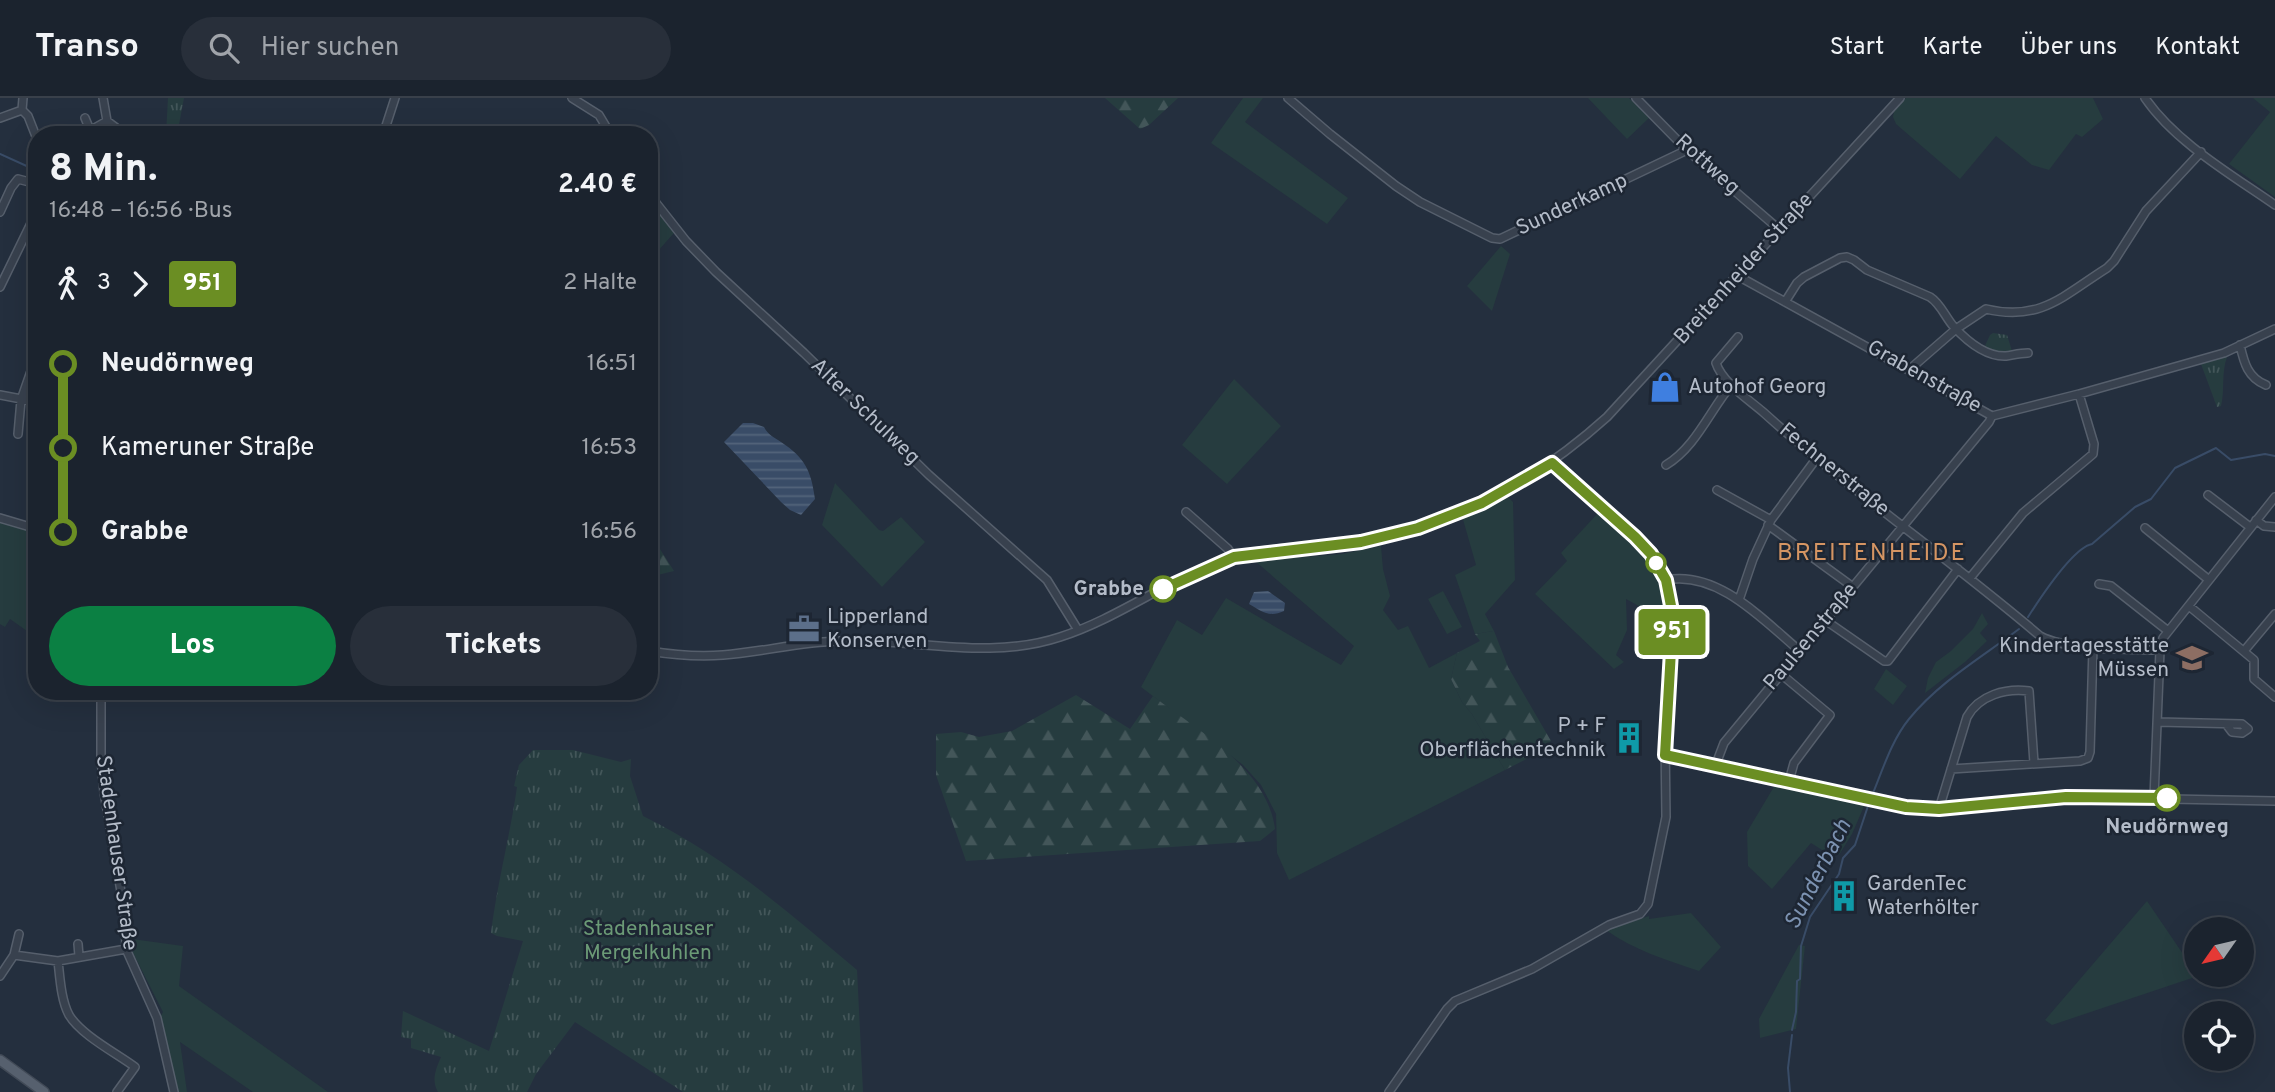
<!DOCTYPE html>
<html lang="de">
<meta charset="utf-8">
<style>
:root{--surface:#1b232e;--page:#282f3a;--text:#f1f3f6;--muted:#a0a4aa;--line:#39404a;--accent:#0b8043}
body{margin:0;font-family:Overpass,sans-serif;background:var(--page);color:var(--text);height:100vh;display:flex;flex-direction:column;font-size:26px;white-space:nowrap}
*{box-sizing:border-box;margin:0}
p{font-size:23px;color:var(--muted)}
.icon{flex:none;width:38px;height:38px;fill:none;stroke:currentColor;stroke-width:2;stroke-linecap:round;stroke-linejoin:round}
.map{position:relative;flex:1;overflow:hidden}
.drawer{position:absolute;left:28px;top:28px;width:630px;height:574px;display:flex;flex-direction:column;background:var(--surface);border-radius:28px;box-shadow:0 7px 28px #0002,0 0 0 2px var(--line)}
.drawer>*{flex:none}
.badge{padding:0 14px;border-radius:5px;font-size:24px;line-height:46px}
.needle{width:46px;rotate:236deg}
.tools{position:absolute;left:2184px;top:819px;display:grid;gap:14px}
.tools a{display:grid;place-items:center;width:70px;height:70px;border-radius:50%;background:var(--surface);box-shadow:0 7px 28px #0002,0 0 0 2px var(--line);font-size:35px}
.map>.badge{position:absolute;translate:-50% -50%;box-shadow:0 0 0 4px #fff}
.legs{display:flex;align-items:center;gap:10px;height:77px;padding:0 21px;font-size:23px}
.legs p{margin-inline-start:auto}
.headline{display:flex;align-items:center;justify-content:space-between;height:119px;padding:0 21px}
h1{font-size:38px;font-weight:800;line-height:52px}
.button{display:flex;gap:14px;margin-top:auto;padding:14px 21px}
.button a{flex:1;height:80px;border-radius:42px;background:var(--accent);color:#fff;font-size:28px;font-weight:800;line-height:80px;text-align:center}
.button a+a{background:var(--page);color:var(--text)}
ul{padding:0 21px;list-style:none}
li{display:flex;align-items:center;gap:24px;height:84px;font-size:26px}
li i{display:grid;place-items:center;width:10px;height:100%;margin:0 9px;background:currentColor}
li i::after{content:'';width:18px;height:18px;margin:-9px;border:5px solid;border-radius:50%;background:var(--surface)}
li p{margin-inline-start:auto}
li:first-child i{background:linear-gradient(#0000 50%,currentColor 0)}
li:last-child i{background:linear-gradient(currentColor 50%,#0000 0)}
header{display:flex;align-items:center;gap:42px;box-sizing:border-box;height:98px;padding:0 35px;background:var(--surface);border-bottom:2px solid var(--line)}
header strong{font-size:33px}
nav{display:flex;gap:38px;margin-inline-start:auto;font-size:24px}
.search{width:490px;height:63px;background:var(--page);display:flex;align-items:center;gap:18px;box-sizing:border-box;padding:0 24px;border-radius:38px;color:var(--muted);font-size:26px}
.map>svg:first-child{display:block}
</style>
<header>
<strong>Transo</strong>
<div class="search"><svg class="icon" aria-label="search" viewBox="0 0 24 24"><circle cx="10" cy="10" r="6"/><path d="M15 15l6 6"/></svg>Hier suchen</div>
<nav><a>Start</a><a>Karte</a><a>Über uns</a><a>Kontakt</a></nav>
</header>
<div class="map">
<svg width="2275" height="994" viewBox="0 0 2275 994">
<defs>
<pattern id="forest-firs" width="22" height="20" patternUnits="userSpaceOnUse" patternTransform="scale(1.75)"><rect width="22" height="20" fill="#263c3f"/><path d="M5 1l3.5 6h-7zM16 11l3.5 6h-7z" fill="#435659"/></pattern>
<pattern id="park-tufts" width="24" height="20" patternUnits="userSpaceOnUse" patternTransform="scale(1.75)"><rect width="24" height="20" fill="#263c3f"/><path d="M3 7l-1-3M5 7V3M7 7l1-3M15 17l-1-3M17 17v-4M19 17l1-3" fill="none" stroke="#435659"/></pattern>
<pattern id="water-rules" width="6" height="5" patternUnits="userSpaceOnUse" patternTransform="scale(1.75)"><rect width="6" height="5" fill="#394c67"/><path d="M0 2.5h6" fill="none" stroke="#53647b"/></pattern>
</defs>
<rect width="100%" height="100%" fill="#242f3e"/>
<!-- grass -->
<path fill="#263c3f" d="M1243,0H1263L1245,24L1348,100L1327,126L1211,45Z
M1588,0H1629L1649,20L1627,41Z
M1906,0H2093L2103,21L2082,39L2076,36L2049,72L2032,67L1996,38L1960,81L1896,26L1893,19L1894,13Z
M2253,0H2275V99L2229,66L2270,14Z
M649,102L674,135L649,163Z
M1501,148L1510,156L1492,213L1467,188Z
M1234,281L1281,328L1227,386L1182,347Z
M835,385L879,432L883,433L901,419L925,444L882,489L822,427Z
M1507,398L1513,404L1515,482L1485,516L1494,533L1475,536L1455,477L1476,467L1462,418Z
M1599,414C1640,451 1660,467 1668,524L1626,501L1627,532L1616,557L1624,564L1614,571L1535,496L1567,463L1561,455Z
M0,424L29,432L27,533L10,521L5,529L0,526Z
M1381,448L1383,471L1390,498L1383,512L1398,532L1408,528L1429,570L1457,555L1451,581L1462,604L1472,616L1505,672L1289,782L1277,755L1276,716L1261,687L1243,667L1141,589L1177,522L1202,537L1226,500L1341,567L1354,548L1255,463L1342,456Z
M1443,493L1462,529L1447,536L1428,501Z
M1982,515L1988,526L1980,535L1987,543L1965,564L1925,595L1928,580L1936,564L1951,553L1973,531Z
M1886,571L1907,588L1893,607L1874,591Z
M1775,687L1865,706L1852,736L1839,757L1833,753L1830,757L1811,745L1772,791L1748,768L1747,734Z
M2147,803L2198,878L2052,927L2045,922Z
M1691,815L1721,849L1699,873C1667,862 1633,852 1606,832L1649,818V821Z
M132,841L183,848L179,888L328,994H253L180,944L187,994H178L159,921L163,914L132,853Z
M1799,847L1805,848L1796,931L1760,940L1759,921Z"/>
<!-- forest -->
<path fill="url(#forest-firs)" d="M1105,0H1178L1149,27L1140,31Z
M649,434L674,473L649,479Z
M1494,533L1508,569L1551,643L1542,653L1505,672L1472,616L1462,604L1451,581L1457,555L1480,543L1475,536Z
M1076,597L1130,631L1153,598C1198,633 1267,670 1275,731L1260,743L966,763L936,677V636L961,634L979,639L1012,633Z"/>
<!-- park -->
<path fill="url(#park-tufts)" d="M168,0H184L177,37H166Z
M1993,235L2007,237L2012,253L1992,254L1984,250L1990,237Z
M2221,258L2227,259C2221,275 2225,292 2221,308L2217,309L2201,266Z
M533,652H573L621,664L631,661L630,678L643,718C726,759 787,813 857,872L863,994H683L575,924L536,976L527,994H438C431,982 436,971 441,959L411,950V941L401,939L403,913L489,953L523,843L497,838L491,835C497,786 510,738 517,689L514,688L519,667Z"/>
<!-- water -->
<path fill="url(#water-rules)" d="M743,325H753L764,329C768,337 774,339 781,344C805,360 811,372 815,401L801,417L790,412L781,404L724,344Z
M1268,493L1285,505L1284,513C1269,520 1261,513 1249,506L1254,494Z"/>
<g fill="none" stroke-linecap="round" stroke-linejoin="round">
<!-- stream -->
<path stroke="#394c67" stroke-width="2" d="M0,56L31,70L37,69
M2028,519C2039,502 2072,450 2092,446L2135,409L2151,401L2175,370L2216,350L2231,362L2265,356L2275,358
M1871,700C1882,674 1891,643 1909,621C1939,584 1982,559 2019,531
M1792,932L1796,914L1797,883L1800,881L1801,848L1810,819L1839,776L1843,760L1855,747L1869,705
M1790,994L1788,970L1792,937"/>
<defs>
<path id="minor" d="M23,0L22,12L28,18L37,41
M103,0L107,23
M572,0L599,17L611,37
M1288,0L1330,36L1396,88L1420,104L1492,140L1500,141L1687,52
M1636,0L1687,52L1780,132
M2145,0C2175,44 2232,77 2275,107
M0,20L22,12
M85,20L90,32
M82,37L107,23L126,37
M383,37L395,0
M649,96L686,143L716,174L804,255L929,377L1047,482L1078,532
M0,114L11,90L18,81L37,86
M1738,178L1992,318
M0,189L37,113
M1785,204L1797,185L1804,179L1840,160L1847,159L1854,162L1867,172L1930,199C1941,206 1945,219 1954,229C1967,243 1985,259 2006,258C2013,257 2020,255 2028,255
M1738,239L1716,265C1722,284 1748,301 1763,314C1852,394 1950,461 2040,538C2068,553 2127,551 2160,552
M2240,247C2244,265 2248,280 2266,287
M1910,271L1956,231L1986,211C2041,224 2064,197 2107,170L2114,163L2146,113L2201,54
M0,297L37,304
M1992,318L2079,296L2224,255L2275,231
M18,336L21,302L37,256
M1666,367C1696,349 1710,312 1732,286
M32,384L37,385
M1717,392L1771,422
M2208,397L2250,429
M1186,414L1228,451L1234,459
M0,420L37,431
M2256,422L2264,428L2275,429
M1768,427L1853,489
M2145,430L2209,482
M1970,480L2023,415L2093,356L2094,346L2079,296
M1666,482C1718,472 1763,522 1800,553
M2099,486L2111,488L2168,533
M1739,502L1753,461L1771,422L1816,361
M2189,508L2254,562V581L2275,599
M1825,522L1884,563H1888L1958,471
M649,553C674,557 698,559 723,557C762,554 800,544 839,543C913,540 988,563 1060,539C1120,520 1174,477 1233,459C1269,448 1321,450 1359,444C1453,429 1537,382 1607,319L1900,0
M2244,553L2275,516
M1781,576L1830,617L1794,665L1789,683
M101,593V660L104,694L125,817L126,851L157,920L174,994
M2158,624L2242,626L2248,631
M2226,626L2232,634L2242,635L2248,631
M1665,657L1906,709L1939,711L2065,699L2275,703
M1716,666L1724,645L1989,324L1992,318
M1951,671L2080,663L2088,660L2090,654L2093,549
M2154,700L2160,552L2163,540L2275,399
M1939,711L1967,619C1979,597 2006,590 2029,593L2034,665
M78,846L79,858
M14,857L58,863L126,851
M58,863C60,880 61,902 69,917C81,937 116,955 135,969L117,994
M0,878L14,857L19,836
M1389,994L1447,911L1455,903L1532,871L1609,827L1640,816L1648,806L1666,719L1665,641L1673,518C1671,506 1670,492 1665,481C1646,437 1588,396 1552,365"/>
<path id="major" d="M0,962L44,994"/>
</defs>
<!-- minor casing -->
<use href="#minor" stroke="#565f6c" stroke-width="10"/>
<!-- major casing -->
<use href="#major" stroke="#414a57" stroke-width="12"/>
<!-- minor -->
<use href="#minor" stroke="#38414e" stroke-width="7"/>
<!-- major -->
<use href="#major" stroke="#56606e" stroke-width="9"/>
</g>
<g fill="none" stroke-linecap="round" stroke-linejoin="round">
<defs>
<path id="line-1" d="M1163,491L1234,459L1361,444L1418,430L1482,405L1552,365L1635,439L1651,456L1666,482L1673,518L1665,657L1906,709L1939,711L2066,699L2167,700"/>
</defs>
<!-- line-1 casing -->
<use href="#line-1" stroke="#fff" stroke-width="16"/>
<!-- line-1 -->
<use href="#line-1" stroke="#6b8e23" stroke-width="10"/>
</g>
<!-- icons -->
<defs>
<symbol id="shop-bare" viewBox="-9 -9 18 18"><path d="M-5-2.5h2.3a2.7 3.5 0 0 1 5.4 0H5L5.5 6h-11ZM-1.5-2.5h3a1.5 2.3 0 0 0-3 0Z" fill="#3f7fe0" stroke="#1d2633" stroke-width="2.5" paint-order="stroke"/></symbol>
<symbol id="office-bare" viewBox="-9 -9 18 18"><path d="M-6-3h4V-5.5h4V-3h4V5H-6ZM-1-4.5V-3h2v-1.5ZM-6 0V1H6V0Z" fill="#5c6f8a" stroke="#1d2633" stroke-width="2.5" paint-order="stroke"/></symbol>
<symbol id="school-bare" viewBox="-9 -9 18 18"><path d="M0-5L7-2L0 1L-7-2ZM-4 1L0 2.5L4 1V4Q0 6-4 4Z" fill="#8d6e63" stroke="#1d2633" stroke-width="2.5" paint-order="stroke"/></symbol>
<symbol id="building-bare" viewBox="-9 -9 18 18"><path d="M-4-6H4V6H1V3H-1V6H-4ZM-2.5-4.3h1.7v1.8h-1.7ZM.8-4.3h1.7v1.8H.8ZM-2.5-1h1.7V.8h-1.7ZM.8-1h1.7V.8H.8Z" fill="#0f9aa8" stroke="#1d2633" stroke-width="2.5" paint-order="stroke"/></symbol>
</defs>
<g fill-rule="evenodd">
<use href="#shop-bare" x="1643" y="267" width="44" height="44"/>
<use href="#office-bare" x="782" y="509" width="44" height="44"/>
<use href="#school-bare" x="2170" y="538" width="44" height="44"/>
<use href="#building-bare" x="1607" y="618" width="44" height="44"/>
<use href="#building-bare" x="1822" y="776" width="44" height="44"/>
</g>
<!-- markers -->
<g fill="#fff" stroke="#6b8e23" stroke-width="3.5">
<circle cx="1656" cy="465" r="9"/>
<circle cx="1163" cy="491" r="12"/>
<circle cx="2167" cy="700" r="12"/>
</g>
<g text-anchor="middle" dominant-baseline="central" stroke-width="5" stroke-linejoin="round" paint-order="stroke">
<!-- street labels -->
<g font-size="21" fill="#b4bcc9" stroke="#1d2633">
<text transform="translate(1707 67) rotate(42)">Rottweg</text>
<text transform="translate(1572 107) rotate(-25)">Sunderkamp</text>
<text transform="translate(1744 171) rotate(-48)">Breitenheider Straße</text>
<text transform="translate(1924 279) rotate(29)">Grabenstraße</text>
<text transform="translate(865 314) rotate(44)">Alter Schulweg</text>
<text transform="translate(1834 372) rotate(39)">Fechnerstraße</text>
<text transform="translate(1811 539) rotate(-50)">Paulsenstraße</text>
<text transform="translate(116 755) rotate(82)">Stadenhauser Straße</text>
</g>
<!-- poi labels -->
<g font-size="21" fill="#b4bcc9" stroke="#1d2633" text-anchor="start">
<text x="1688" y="289">Autohof Georg</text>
<text x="827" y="519">Lipperland<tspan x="827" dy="24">Konserven</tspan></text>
<text x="2169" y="548" text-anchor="end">Kindertagesstätte<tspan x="2169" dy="24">Müssen</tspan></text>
<text x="1606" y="628" text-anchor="end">P + F<tspan x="1606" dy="24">Oberflächentechnik</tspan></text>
<text x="1867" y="786">GardenTec<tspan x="1867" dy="24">Waterhölter</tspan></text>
</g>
<!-- stop labels -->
<g font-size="21" font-weight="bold" fill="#b4bcc9" stroke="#1d2633" text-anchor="end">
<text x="1144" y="491">Grabbe</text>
<text x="2167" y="729" text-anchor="middle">Neudörnweg</text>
</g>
<!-- park labels -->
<g font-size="21" fill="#6b9a76" stroke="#1d2633">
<text x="648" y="831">Stadenhauser<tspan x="648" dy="24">Mergelkuhlen</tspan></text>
</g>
<!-- water labels -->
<g font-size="23" font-style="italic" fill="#7c92b1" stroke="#1d2633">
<text transform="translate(1819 777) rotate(-63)">Sunderbach</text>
</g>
<!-- quarter labels -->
<g font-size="24" letter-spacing="2" fill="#d59563" stroke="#1d2633">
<text x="1872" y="456">BREITENHEIDE</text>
</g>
</g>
</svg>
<div class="tools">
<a><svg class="needle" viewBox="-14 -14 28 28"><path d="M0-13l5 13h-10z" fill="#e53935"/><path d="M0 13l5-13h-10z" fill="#a0a4aa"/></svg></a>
<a><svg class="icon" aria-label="locate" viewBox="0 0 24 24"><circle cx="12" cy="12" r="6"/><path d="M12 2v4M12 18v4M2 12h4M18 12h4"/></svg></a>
</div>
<b class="badge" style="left:1672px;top:534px;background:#6b8e23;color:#fff">951</b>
<section class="drawer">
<div class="headline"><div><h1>8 Min.</h1><p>16:48 – 16:56 · Bus</p></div><b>2.40 €</b></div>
<div class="legs"><svg class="icon" aria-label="walk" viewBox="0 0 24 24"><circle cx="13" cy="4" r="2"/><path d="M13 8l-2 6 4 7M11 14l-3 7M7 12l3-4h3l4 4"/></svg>3<svg class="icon" aria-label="forward" viewBox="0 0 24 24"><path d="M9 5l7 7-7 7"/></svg><b class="badge" style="background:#6b8e23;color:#fff">951</b><p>2 Halte</p></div>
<ul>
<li><i style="color:#6b8e23"></i><b>Neudörnweg</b><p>16:51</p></li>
<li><i style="color:#6b8e23"></i><span>Kameruner Straße</span><p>16:53</p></li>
<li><i style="color:#6b8e23"></i><b>Grabbe</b><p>16:56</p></li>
</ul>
<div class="button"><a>Los</a><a>Tickets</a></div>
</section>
</div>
